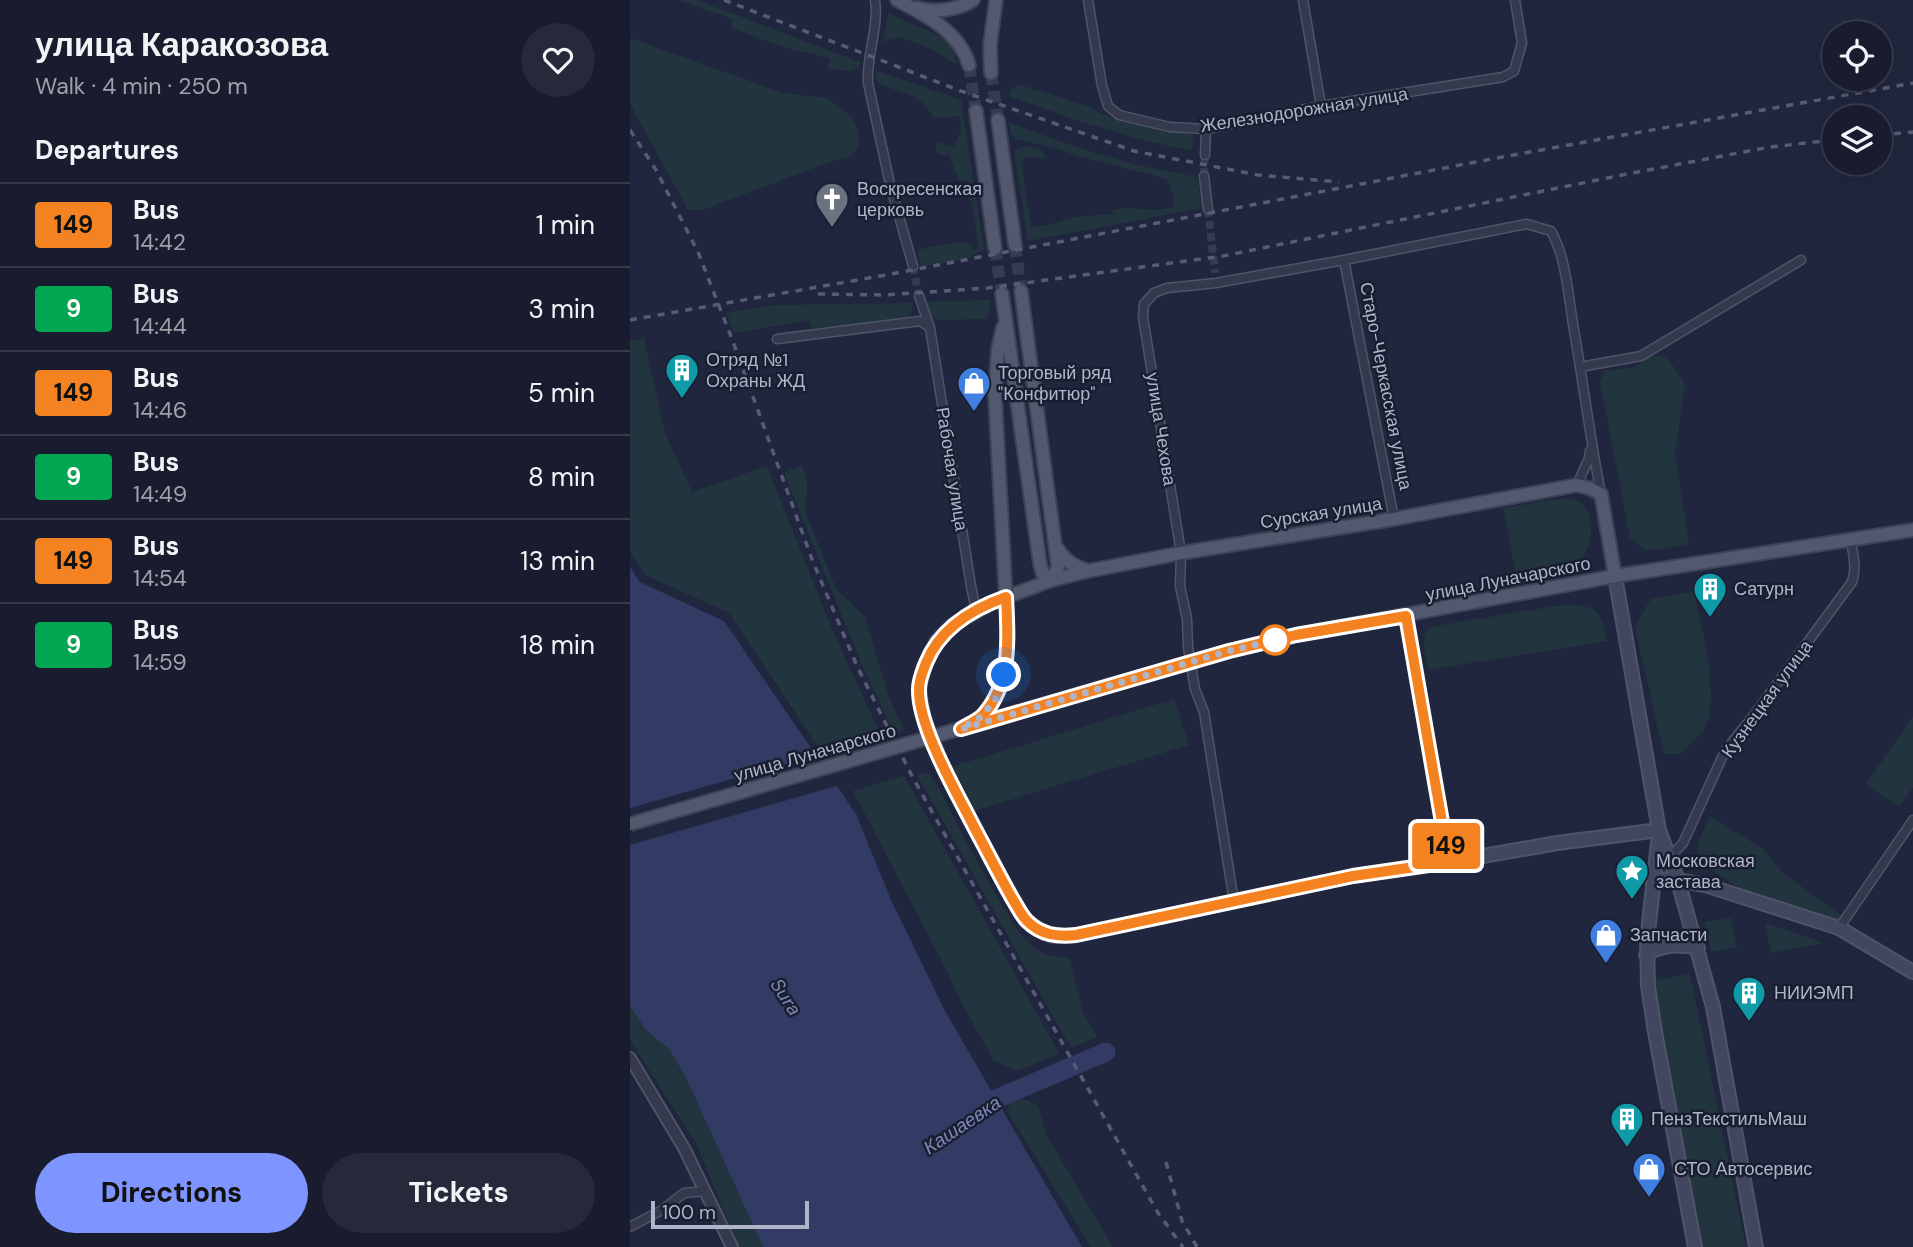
<!DOCTYPE html>
<meta charset="utf-8">
<style>
:root{--surface:#181c2e;--page:#25293a;--text:#f1f3f6;--muted:#9fa1aa;--line:#363a4a;--accent:#7e94ff}
body{margin:0;font-family:"DM Sans",sans-serif;background:var(--page);color:var(--text);height:100vh;display:flex;flex-direction:column;font-size:26px;white-space:nowrap}
*{box-sizing:border-box;margin:0}
p{font-size:23px;color:var(--muted)}
.icon{flex:none;width:38px;height:38px;fill:none;stroke:currentColor;stroke-width:2;stroke-linecap:round;stroke-linejoin:round}
.map{position:relative;flex:1;overflow:hidden}
.sheet{display:flex;flex-direction:column;background:var(--surface);width:630px}
.sheet>*{flex:none}
.badge{padding:0 14px;border-radius:5px;font-size:24px;line-height:46px}
.tools{position:absolute;left:1192px;top:21px;display:grid;gap:14px}
.tools a{display:grid;place-items:center;width:70px;height:70px;border-radius:50%;background:var(--surface);box-shadow:0 7px 28px #0002,0 0 0 2px var(--line);font-size:35px}
.scale{position:absolute;left:21px;bottom:18px;width:158px;box-sizing:border-box;padding-left:7px;border:4px solid #b0b4c9;border-top:0;font-size:19px;line-height:24px;white-space:nowrap;color:#b0b4c9;-webkit-text-stroke:5px #1a1e31;paint-order:stroke}
.you{position:absolute;width:35px;height:35px;margin:-18px;border:5px solid #fff;border-radius:50%;background:#1a73e8;box-shadow:0 0 0 10px #1a73e833}
.map>.badge{position:absolute;translate:-50% -50%;box-shadow:0 0 0 4px #fff}
h2{padding:0 35px;font-size:26px;line-height:63px}
.round{display:grid;place-items:center;flex:none;width:74px;height:74px;border-radius:37px;background:var(--page)}
.overview{display:flex;align-items:center;justify-content:space-between;height:119px;padding:0 35px}
h1{font-size:33px;font-weight:700;line-height:52px}
.primary-button{display:flex;gap:14px;margin-top:auto;padding:14px 35px}
.primary-button a{flex:1;height:80px;border-radius:42px;background:var(--accent);color:#111;font-size:28px;font-weight:700;line-height:80px;text-align:center}
.primary-button a+a{background:var(--page);color:var(--text)}
ul{padding:0;list-style:none}
li{display:flex;align-items:center;gap:21px;height:84px;padding:0 35px;border-top:2px solid var(--line)}
li div{flex:1}
li b{display:block;font-size:26px}
li em{font-style:normal}
li .badge{min-width:77px;font-weight:700;text-align:center}
main{display:flex;flex:1;min-height:0}
.map>svg:first-child{display:block}
</style>
<main>
<section class="sheet">
<div class="overview"><div><h1>улица Каракозова</h1><p>Walk · 4 min · 250 m</p></div><a class="round"><svg class="icon" aria-label="heart" viewBox="0 0 24 24"><path d="M12 20l-8-8c-3-5 5-10 8-4 3-6 11-1 8 4z"/></svg></a></div>
<h2>Departures</h2>
<ul>
<li><span class="badge" style="background:#f58220;color:#111">149</span><div><b>Bus</b><p>14:42</p></div><em>1 min</em></li>
<li><span class="badge" style="background:#00a651;color:#fff">9</span><div><b>Bus</b><p>14:44</p></div><em>3 min</em></li>
<li><span class="badge" style="background:#f58220;color:#111">149</span><div><b>Bus</b><p>14:46</p></div><em>5 min</em></li>
<li><span class="badge" style="background:#00a651;color:#fff">9</span><div><b>Bus</b><p>14:49</p></div><em>8 min</em></li>
<li><span class="badge" style="background:#f58220;color:#111">149</span><div><b>Bus</b><p>14:54</p></div><em>13 min</em></li>
<li><span class="badge" style="background:#00a651;color:#fff">9</span><div><b>Bus</b><p>14:59</p></div><em>18 min</em></li>
</ul>
<div class="primary-button"><a>Directions</a><a>Tickets</a></div>
</section>
<div class="map">
<svg width="1283" height="1247" viewBox="0 0 1283 1247">
<rect width="100%" height="100%" fill="#20263d"/>
<!-- green -->
<path fill="#22353e" d="M48,0H67L232,63L222,71L198,69L200,58L163,50L101,28L103,19Z
M258,13C267,17 275,21 284,25C306,34 324,38 327,65C314,55 284,40 269,38C262,37 258,40 253,43Z
M0,38L153,93L197,98L222,117L228,131L229,146L220,157L200,162L72,210H58L0,104Z
M245,70L331,100L354,251L344,253L341,258L291,267L287,250L326,242L340,244L343,250L349,248L338,181H332L328,179L319,155H309L306,150V144C310,141 313,143 316,146H324L331,130L329,116L304,118C286,89 273,96 247,82Z
M390,85L461,107C475,122 541,130 564,135L562,151L509,139L449,121L379,96L382,88Z
M379,123L453,149L507,165L567,177L572,208L398,241L384,151C392,144 402,147 412,150L416,158C407,160 400,155 392,159L395,191L401,226C418,228 432,220 447,217C459,215 471,215 483,214V210C489,209 496,207 502,208C516,209 530,213 544,206V200L537,179L451,157L421,147L385,139L381,133Z
M360,300L357,319L306,320L299,313L295,302Z
M283,303C283,313 278,318 269,322L182,328L179,320L104,333L97,313L145,305Z
M14,338L35,433L62,492L137,466L202,629L253,740L194,756L99,613L15,575L0,552V341Z
M1036,355L1055,384L1045,454L1059,544L1017,551L1000,538L970,381L975,371L1006,367L1018,357Z
M172,465L177,479L176,514L206,589L235,617L259,697L274,730L265,735L232,665L154,473Z
M935,498C946,499 957,504 959,516C971,566 926,574 888,585L873,508Z
M1064,591C1071,626 1092,700 1073,731C1067,739 1057,747 1050,754H1034L1005,629L1007,622L1021,599Z
M925,606C960,605 971,603 977,641L798,670C795,655 790,640 800,627Z
M544,699L559,745L344,811L321,767Z
M1283,716V787L1269,807L1236,784Z
M298,772L309,788L335,840L380,919L392,936L406,949L418,955L439,958L453,1013L467,1037L441,1048L287,775Z
M274,776L429,1053L388,1071L364,1061L330,1000L317,971L223,791Z
M1080,816L1133,849L1153,873L1213,917L1206,923L1121,895L1067,861L1068,842Z
M1101,918L1107,947L1081,952L1075,922Z
M1135,923L1194,943L1141,953Z
M1060,974L1116,1247H1068L1029,1034L1026,980Z
M0,1006L16,1030L40,1050L57,1080L133,1247H109L66,1143L0,1040Z
M396,1099L408,1106L416,1134L483,1247H461L377,1111L381,1101Z"/>
<!-- water -->
<path fill="#313b63" d="M0,567L10,582L94,621L226,814L262,902L315,1011L452,1247H133L57,1080L40,1050L16,1030L0,1006Z"/>
<!-- pier -->
<path fill="#20263d" d="M189,754L210,785L0,845V808Z"/>
<g fill="none" stroke-linecap="round" stroke-linejoin="round">
<!-- river -->
<path stroke="#313b63" stroke-width="19" d="M344,1115L366,1099L476,1052"/>
<!-- minor-tunnel -->
<path stroke="#363b52" stroke-width="8" stroke-dasharray="8 4" stroke-linecap="butt" d="M574,176L575,155
M578,209L585,273
M283,266L289,296"/>
<!-- primary-tunnel -->
<path stroke="#363b52" stroke-width="12" stroke-dasharray="12 6" stroke-linecap="butt" d="M339,65L346,111
M361,73L368,120
M385,245L391,291
M365,248L372,294"/>
<defs>
<path id="minor" d="M245,0C249,28 236,56 238,83L260,184L283,266
M458,0L472,86L478,106L489,115L540,127L576,129L691,106L873,77L884,71L892,43L885,0
M673,0L691,106
M575,155L576,129
M574,176L578,209
M714,260L764,519
M289,296L300,328L341,586L346,610
M147,339L290,321L298,326
M950,367L1011,356L1171,260
M947,485L959,458L960,451
M1040,857L1053,843L1095,751L1121,719L1222,582C1227,568 1223,554 1221,540
M604,902L574,712L565,689L558,647L557,619L550,586L551,553L513,317L514,304L524,293L537,288L586,283L714,260L897,224L921,231C936,258 938,293 943,324C953,381 960,438 971,494
M1209,928L1283,820
M0,1227L32,1210L54,1193L76,1191"/>
<path id="tertiary" d="M0,1058L54,1148L102,1247"/>
<path id="secondary" d="M985,576L1029,830L1048,881L1083,1007L1126,1247
M1029,834L1017,941L1018,986L1025,1032L1065,1247
M819,862L927,843L1029,830
M1023,884L1029,880L1041,879L1075,885L1209,928L1283,972
M1016,955C1031,944 1050,944 1068,948"/>
<path id="primary" d="M267,0C297,16 329,31 339,65
M287,8C305,13 328,10 343,0
M361,73L360,45L366,0
M346,111L365,248
M368,120L385,245
M391,291L428,567L422,580
M372,294L410,564L413,574L422,580
M365,396L368,349L373,327
M427,548C434,560 445,567 458,571
M776,616L819,862L723,876L446,935L422,936L408,929L395,920L374,883L316,774L294,719L289,689L294,667L307,640L324,624L363,602L422,580L458,571L551,553L764,519L947,485L959,488L971,494L985,576
M599,651L666,635L985,576L1283,530"/>
</defs>
<!-- minor casing -->
<use href="#minor" stroke="#505467" stroke-width="11"/>
<!-- tertiary casing -->
<use href="#tertiary" stroke="#505467" stroke-width="14"/>
<!-- secondary casing -->
<use href="#secondary" stroke="#505467" stroke-width="16"/>
<!-- primary casing -->
<use href="#primary" stroke="#3e4256" stroke-width="16"/>
<!-- minor -->
<use href="#minor" stroke="#34394d" stroke-width="8"/>
<!-- tertiary -->
<use href="#tertiary" stroke="#34394d" stroke-width="10"/>
<!-- secondary -->
<use href="#secondary" stroke="#424760" stroke-width="12"/>
<!-- primary -->
<use href="#primary" stroke="#52586d" stroke-width="12"/>
<!-- rail -->
<path stroke="#565c74" stroke-width="3.5" stroke-dasharray="7 7" stroke-linecap="butt" d="M94,0L331,91L504,151L628,175L709,182
M0,130L26,170L68,252L102,339L183,562L227,666L283,778L528,1213L553,1247
M1250,135L1283,132
M188,294L254,295L358,288L593,256L992,175L1140,147L1204,140
M0,320L256,275L872,157L1283,83
M536,1162L552,1221L567,1247"/>
<defs>
<path id="primary-bridge" d="M343,722C374,704 375,668 378,637L365,396
M0,824L599,651"/>
</defs>
<!-- primary-bridge casing -->
<use href="#primary-bridge" stroke="#3e4256" stroke-width="16" stroke-linecap="butt"/>
<!-- primary-bridge -->
<use href="#primary-bridge" stroke="#52586d" stroke-width="12"/>
</g>
<g fill="none" stroke-linecap="round" stroke-linejoin="round">
<defs>
<path id="line" d="M376,597C378,636 382,682 354,714C349,720 339,724 331,729L599,651L666,635L776,616L819,862L723,876L446,935C427,937 411,935 397,921C391,915 387,906 382,898C369,875 357,851 344,827C327,793 288,727 289,689C289,680 293,671 296,663C310,628 342,609 376,597Z"/>
</defs>
<!-- line casing -->
<use href="#line" stroke="#fff" stroke-width="16"/>
<!-- line -->
<use href="#line" stroke="#f58220" stroke-width="10"/>
<!-- walk -->
<path stroke="#b0b4c9" stroke-width="7" stroke-dasharray="0 12.6" d="M374,675L367,697L352,716L331,729L599,651L645,640"/>
</g>
<!-- icons -->
<defs>
<symbol id="church-pin" viewBox="-11 -11 22 30"><path d="M0 17L-7.5 6A9.5 9.5 0 1 1 7.5 6Z" fill="#6b7280" stroke="#1a1e31"/><path d="M-1.2-6h2.4v3.5h3.3v2.4h-3.3V6h-2.4V-.1h-3.3v-2.4h3.3Z" fill="#fff"/></symbol>
<symbol id="building-pin" viewBox="-11 -11 22 30"><path d="M0 17L-7.5 6A9.5 9.5 0 1 1 7.5 6Z" fill="#0f9aa8" stroke="#1a1e31"/><path d="M-4-6H4V6H1V3H-1V6H-4ZM-2.5-4.3h1.7v1.8h-1.7ZM.8-4.3h1.7v1.8H.8ZM-2.5-1h1.7V.8h-1.7ZM.8-1h1.7V.8H.8Z" fill="#fff"/></symbol>
<symbol id="shop-pin" viewBox="-11 -11 22 30"><path d="M0 17L-7.5 6A9.5 9.5 0 1 1 7.5 6Z" fill="#3f7fe0" stroke="#1a1e31"/><path d="M-5-2.5h2.3a2.7 3.5 0 0 1 5.4 0H5L5.5 6h-11ZM-1.5-2.5h3a1.5 2.3 0 0 0-3 0Z" fill="#fff"/></symbol>
<symbol id="sight-pin" viewBox="-11 -11 22 30"><path d="M0 17L-7.5 6A9.5 9.5 0 1 1 7.5 6Z" fill="#0f9aa8" stroke="#1a1e31"/><path d="M0-6L1.8-2.2L6-1.7L2.9 1.2L3.7 5.4L0 3.3L-3.7 5.4L-2.9 1.2L-6-1.7L-1.8-2.2Z" fill="#fff"/></symbol>
</defs>
<g fill-rule="evenodd">
<use href="#church-pin" x="183" y="180" width="38" height="52"/>
<use href="#building-pin" x="33" y="351" width="38" height="52"/>
<use href="#shop-pin" x="325" y="364" width="38" height="52"/>
<use href="#building-pin" x="1061" y="570" width="38" height="52"/>
<use href="#sight-pin" x="983" y="852" width="38" height="52"/>
<use href="#shop-pin" x="957" y="916" width="38" height="52"/>
<use href="#building-pin" x="1100" y="974" width="38" height="52"/>
<use href="#building-pin" x="978" y="1100" width="38" height="52"/>
<use href="#shop-pin" x="1000" y="1150" width="38" height="52"/>
</g>
<!-- markers -->
<circle fill="#fff" stroke="#f58220" stroke-width="3.5" cx="645" cy="640" r="14"/>
<g text-anchor="middle" dominant-baseline="central" stroke-width="5" stroke-linejoin="round" paint-order="stroke">
<!-- street labels -->
<g font-size="18" fill="#b0b4c9" stroke="#1a1e31">
<text transform="translate(674 110) rotate(-9)">Железнодорожная улица</text>
<text transform="translate(756 386) rotate(79)">Старо-Черкасская улица</text>
<text transform="translate(531 429) rotate(81)">улица Чехова</text>
<text transform="translate(322 469) rotate(81)">Рабочая улица</text>
<text transform="translate(691 513) rotate(-9)">Сурская улица</text>
<text transform="translate(878 579) rotate(-11)">улица Луначарского</text>
<text transform="translate(1137 699) rotate(-54)">Кузнецкая улица</text>
<text transform="translate(185 753) rotate(-16)">улица Луначарского</text>
</g>
<!-- poi labels -->
<g font-size="18" fill="#b0b4c9" stroke="#1a1e31" text-anchor="start">
<text x="227" y="189">Воскресенская<tspan x="227" dy="21">церковь</tspan></text>
<text x="76" y="360">Отряд №1<tspan x="76" dy="21">Охраны ЖД</tspan></text>
<text x="368" y="373">Торговый ряд<tspan x="368" dy="21">"Конфитюр"</tspan></text>
<text x="1104" y="589">Сатурн</text>
<text x="1026" y="861">Московская<tspan x="1026" dy="21">застава</tspan></text>
<text x="1000" y="935">Запчасти</text>
<text x="1144" y="993">НИИЭМП</text>
<text x="1021" y="1119">ПензТекстильМаш</text>
<text x="1044" y="1169">СТО Автосервис</text>
</g>
<!-- water labels -->
<g font-size="19" font-style="italic" fill="#7d89b8" stroke="#1a1e31">
<text transform="translate(156 997) rotate(57)">Sura</text>
<text transform="translate(332 1125) rotate(-34)">Кашаевка</text>
</g>
</g>
</svg>
<div class="tools">
<a><svg class="icon" aria-label="locate" viewBox="0 0 24 24"><circle cx="12" cy="12" r="6"/><path d="M12 2v4M12 18v4M2 12h4M18 12h4"/></svg></a>
<a><svg class="icon" aria-label="layers" viewBox="0 0 24 24"><path d="M12 4l9 5-9 5-9-5zM3 14l9 5 9-5"/></svg></a>
</div>
<div class="scale">100 m</div>
<div class="you" style="left:374px;top:675px"></div>
<b class="badge" style="left:816px;top:846px;background:#f58220;color:#111">149</b>
</div>
</main>
